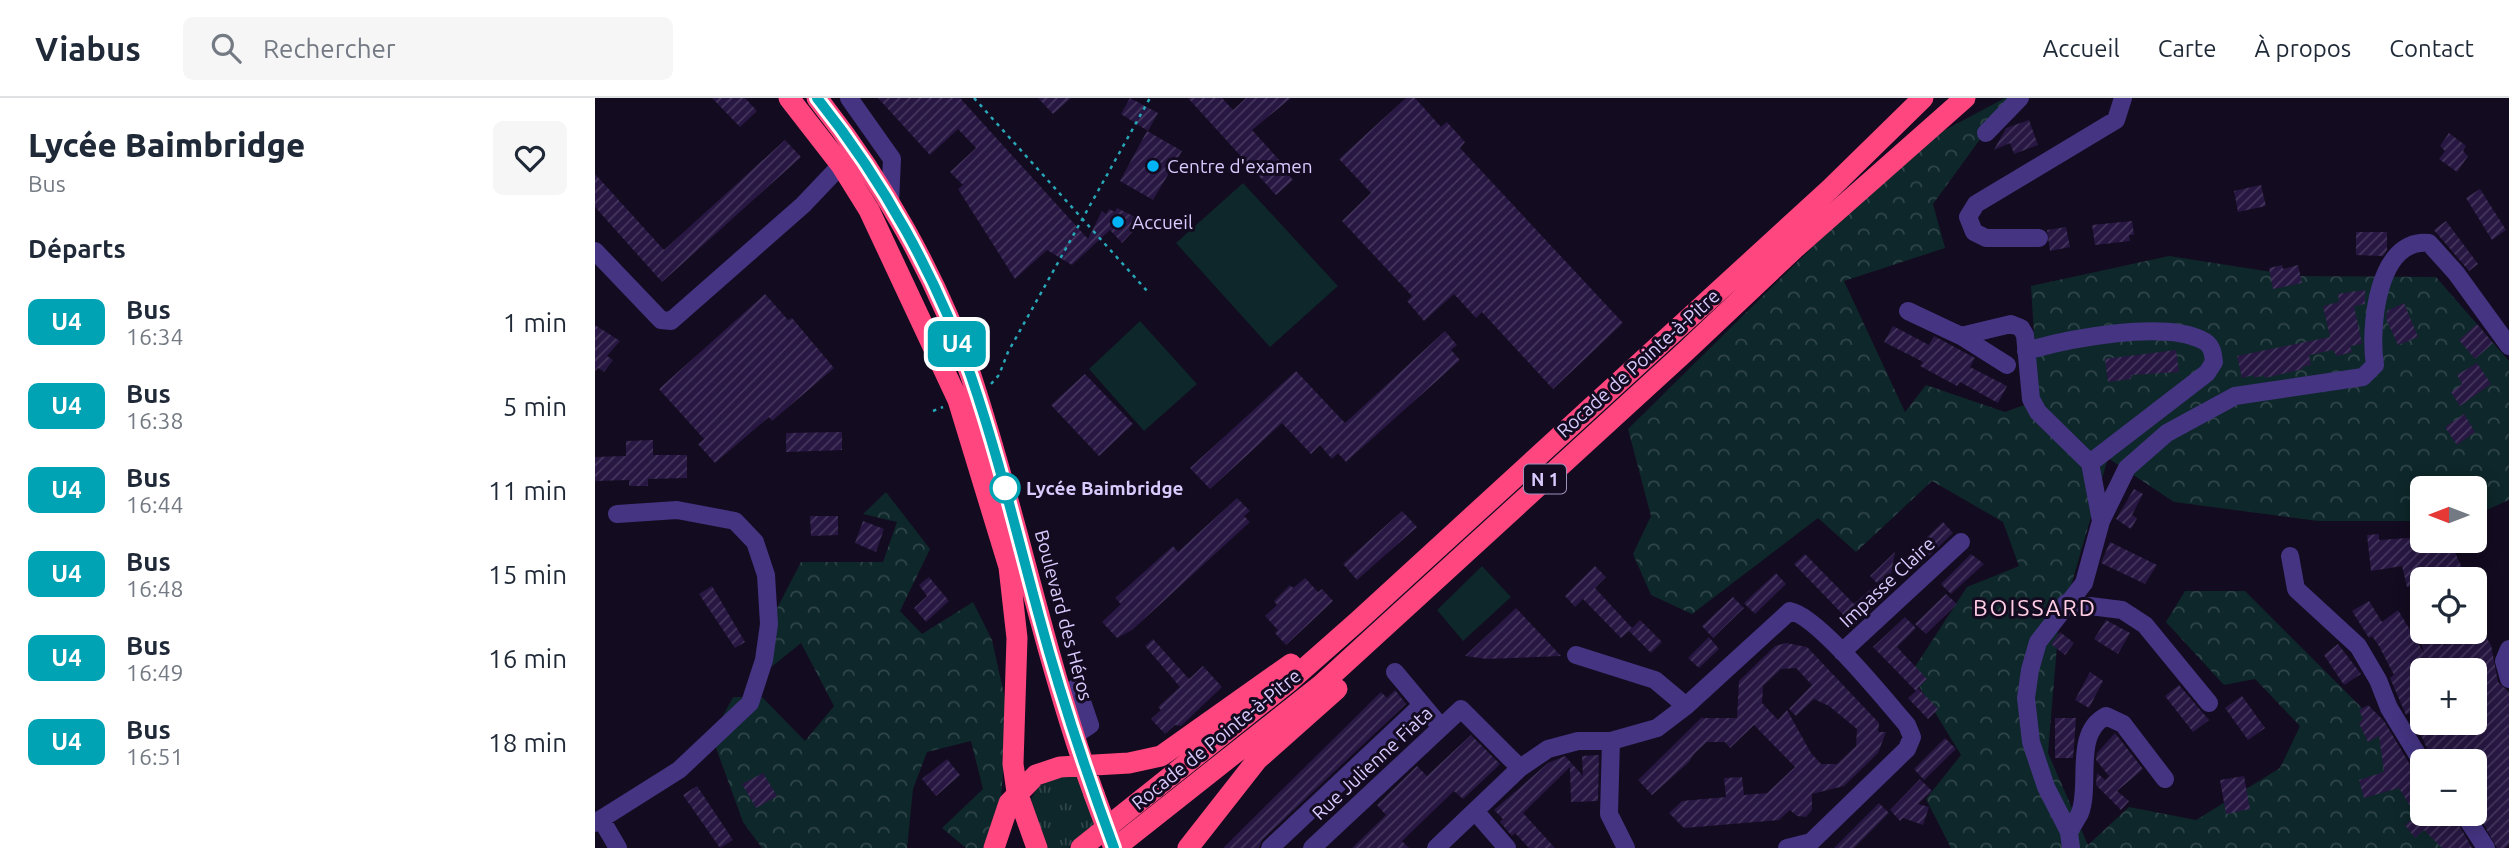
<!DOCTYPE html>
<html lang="fr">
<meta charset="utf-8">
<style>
:root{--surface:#fff;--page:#f6f6f7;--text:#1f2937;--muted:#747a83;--line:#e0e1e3}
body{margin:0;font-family:Ubuntu,sans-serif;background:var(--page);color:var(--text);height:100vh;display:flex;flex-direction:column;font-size:26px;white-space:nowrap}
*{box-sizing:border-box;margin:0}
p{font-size:23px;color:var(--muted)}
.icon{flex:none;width:38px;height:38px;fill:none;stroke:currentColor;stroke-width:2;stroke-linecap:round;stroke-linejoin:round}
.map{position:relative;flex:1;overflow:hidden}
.drawer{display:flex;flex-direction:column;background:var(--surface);width:595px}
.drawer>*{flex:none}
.badge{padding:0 14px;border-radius:10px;font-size:24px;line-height:46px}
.needle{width:46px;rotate:270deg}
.tools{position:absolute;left:1815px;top:378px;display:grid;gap:14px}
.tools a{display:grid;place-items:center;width:77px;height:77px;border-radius:10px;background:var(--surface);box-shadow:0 4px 18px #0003;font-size:35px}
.map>.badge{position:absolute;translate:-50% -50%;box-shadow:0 0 0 4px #fff}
h2{padding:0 28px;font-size:26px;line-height:63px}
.round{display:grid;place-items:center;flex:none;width:74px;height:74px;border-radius:10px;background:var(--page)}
.overview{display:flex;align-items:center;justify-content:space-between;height:119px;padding:0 28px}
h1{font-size:33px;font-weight:800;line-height:52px}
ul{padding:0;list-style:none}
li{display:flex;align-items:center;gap:21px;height:84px;padding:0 28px}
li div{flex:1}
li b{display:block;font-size:26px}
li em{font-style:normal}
li .badge{min-width:77px;font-weight:700;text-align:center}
header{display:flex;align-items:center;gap:42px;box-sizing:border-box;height:98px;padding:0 35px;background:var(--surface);border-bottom:2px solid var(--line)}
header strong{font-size:33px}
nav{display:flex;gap:38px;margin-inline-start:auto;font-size:24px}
.search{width:490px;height:63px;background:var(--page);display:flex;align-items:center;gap:18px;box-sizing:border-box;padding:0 24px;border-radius:10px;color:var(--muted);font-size:26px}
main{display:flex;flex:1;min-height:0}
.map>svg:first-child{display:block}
</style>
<header>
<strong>Viabus</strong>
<div class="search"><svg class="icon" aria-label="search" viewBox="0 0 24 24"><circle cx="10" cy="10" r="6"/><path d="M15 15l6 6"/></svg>Rechercher</div>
<nav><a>Accueil</a><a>Carte</a><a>À propos</a><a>Contact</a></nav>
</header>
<main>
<section class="drawer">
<div class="overview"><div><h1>Lycée Baimbridge</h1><p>Bus</p></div><a class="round"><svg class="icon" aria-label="heart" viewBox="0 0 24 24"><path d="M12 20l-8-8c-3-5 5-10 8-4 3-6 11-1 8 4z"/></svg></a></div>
<h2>Départs</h2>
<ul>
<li><span class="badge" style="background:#00a3b4;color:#fff">U4</span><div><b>Bus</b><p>16:34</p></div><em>1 min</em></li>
<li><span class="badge" style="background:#00a3b4;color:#fff">U4</span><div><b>Bus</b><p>16:38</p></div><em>5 min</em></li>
<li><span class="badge" style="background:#00a3b4;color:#fff">U4</span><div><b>Bus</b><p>16:44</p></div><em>11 min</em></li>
<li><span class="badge" style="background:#00a3b4;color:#fff">U4</span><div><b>Bus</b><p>16:48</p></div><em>15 min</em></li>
<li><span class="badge" style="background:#00a3b4;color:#fff">U4</span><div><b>Bus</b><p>16:49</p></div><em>16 min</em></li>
<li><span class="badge" style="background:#00a3b4;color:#fff">U4</span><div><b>Bus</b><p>16:51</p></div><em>18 min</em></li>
</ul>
</section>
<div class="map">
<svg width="1914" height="750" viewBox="0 0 1914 750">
<defs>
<pattern id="grass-tufts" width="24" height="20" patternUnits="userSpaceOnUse" patternTransform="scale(1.75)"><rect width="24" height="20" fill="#0e272a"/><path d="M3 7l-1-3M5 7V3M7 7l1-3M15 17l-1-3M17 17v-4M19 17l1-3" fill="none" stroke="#30454a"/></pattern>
<pattern id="forest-crowns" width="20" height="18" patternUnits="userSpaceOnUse" patternTransform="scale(1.75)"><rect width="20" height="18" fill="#0e272a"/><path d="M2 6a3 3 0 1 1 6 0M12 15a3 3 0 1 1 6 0" fill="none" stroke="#30454a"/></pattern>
<pattern id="building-hatch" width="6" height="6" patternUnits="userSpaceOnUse" patternTransform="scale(1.75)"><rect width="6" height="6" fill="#271742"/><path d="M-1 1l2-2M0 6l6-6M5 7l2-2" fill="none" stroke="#46375e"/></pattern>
</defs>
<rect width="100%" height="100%" fill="#130b20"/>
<!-- grass -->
<path fill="url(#grass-tufts)" d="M473,674L485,681L502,728L473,750H450L436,701L447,681Z"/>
<!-- forest -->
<path fill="url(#forest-crowns)" d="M1410,0H1415L1338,106L1350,150L1249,183L1310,314L1331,287L1410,314L1443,302L1436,188L1574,158L1702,178L1841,179L1914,263V402L1880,417V390H1827V423H1723L1579,404L1513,360L1471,505L1465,512L1453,655L1493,747L1534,709L1601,722L1685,670L1705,628L1660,581L1629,587L1571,524L1590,493H1650L1766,609L1827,704V716H1835L1853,744L1847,750H1356L1331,701L1366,657L1316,575L1372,489L1424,468L1408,424L1337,383L1261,454L1223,420L1097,516L1056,497L1038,456L1056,418L1033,331L1320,48Z
M291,394L335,451L305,513L327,536L378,504L397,542L413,614L405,712L394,750H371L347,730L388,691L376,643L332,654L318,691L312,750H167L148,724L117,639L138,599H167L210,643L239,608L206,545L175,570L161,551L206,464H288L302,424L268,416Z"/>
<!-- pitch -->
<path fill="#0e272a" d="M648,85L743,188L675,249L581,145Z
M545,223L602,286L549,333L494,271Z
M887,468L916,499L868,543L842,512Z"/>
<!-- building -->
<path fill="url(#building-hatch)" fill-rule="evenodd" d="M117,0H150L162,13L145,29Z
M283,0H365L493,141L507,113L511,116L514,111L520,114L522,110L540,119L535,129L540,131L527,145L515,132L477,167L452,152L420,181L363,91L368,87L355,74L381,50L363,31L335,57Z
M443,0H476L458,16Z
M535,0L563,15L553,33L526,16Z
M593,0H627L638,12L651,0H696L657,32L695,74L693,76L698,82L681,97Z
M811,0H820L846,29L852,24L870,44L865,50L1028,225L958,291L887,214L881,220L859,196L829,223L812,203L817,198L747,123L776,95L744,61Z
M1434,22L1443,47L1419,56L1415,45L1399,52L1411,30Z
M552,33L587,53L558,102L525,83Z
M1854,35L1871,48L1868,53L1873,58L1862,74L1844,61L1850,53L1845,48Z
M190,42L206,59L67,184L0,109V76L69,152Z
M1666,87L1671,108L1643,114L1639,93Z
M1885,91L1911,132L1897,142L1871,100Z
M1537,123L1539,137H1534L1535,143L1500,147L1497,127Z
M1851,123L1883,166L1874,173L1839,132Z
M1471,129L1475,149L1455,153L1452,132Z
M1761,134H1792V152L1788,158L1761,157Z
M1687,167L1688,171L1703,167L1707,185L1678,191L1674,170Z
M1770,192V206L1759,208L1767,246L1755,248L1757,254L1742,258L1738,252L1714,257L1716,267L1707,269L1708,271L1670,280L1669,277L1659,280V277L1647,280L1642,258L1735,239L1728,208L1744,204L1743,196Z
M170,196L193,222L197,220L239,270L177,323L174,319L120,365L103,346L109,341L64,291Z
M1809,205L1823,239L1803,247L1791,221L1792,213Z
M1882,226L1898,245L1880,261L1864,242Z
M0,227L25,243L12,258L18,262L9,274L3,270L0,273Z
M1298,228L1334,247L1339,238L1380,260L1375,269L1412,288L1403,305L1365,284L1362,288L1325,268L1328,264L1289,244Z
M850,233L862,247L856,252L865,262L751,364L743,355L737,361L725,347L716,356L687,325L615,391L595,370L701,273L750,325Z
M1581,252L1584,274L1536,277V281L1513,284L1510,261Z
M1882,265L1896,286L1865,308L1856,294L1867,286L1862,277Z
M490,276L538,326L504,358L456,307Z
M1869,316L1880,334L1862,347L1850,329Z
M247,334V352L191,354V335Z
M58,342V357H92V380L53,381V388H34V382L0,383V359L31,358V343Z
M1539,391L1548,396L1537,417L1542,420L1536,431L1521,421Z
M642,400L655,413L649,418L655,424L537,532L522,540L507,524L526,506L520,500L578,448L583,454Z
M807,413L822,429L762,482L748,466Z
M215,418H243V437L216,438Z
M268,423L289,431L281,454L260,445Z
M1348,424L1358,435L1327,465L1316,454Z
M1784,436V442L1827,439V443H1855L1872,481H1825L1826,486L1812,489L1807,468L1776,473L1772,437Z
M1515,444L1562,467L1550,486L1506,465Z
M1300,454L1296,478L1286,489L1275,478Z
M1210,456L1259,506L1280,487L1290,498L1259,528L1199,466Z
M1376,456L1389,466L1356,496L1346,486Z
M1000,468L1011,479L1000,490L1037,530L1045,522L1067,544L1056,555L1034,533L1026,540L988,501L980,509L970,498Z
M1181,475L1191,486L1160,516L1149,505Z
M334,479L354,503L331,524L319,510L332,498L324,487Z
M710,480L723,494L727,491L738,503L691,547L680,535L683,532L670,518L682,507L679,503L695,487L698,490Z
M117,488L150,544L140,550L104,496Z
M1351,496L1362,506L1331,536L1320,526Z
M1138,499L1149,510L1118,540L1107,528Z
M1774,503L1787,524L1803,512L1829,555L1826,543L1846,536L1849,547L1888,534L1896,547L1903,584L1914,594V747L1910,750H1902L1880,711V688L1889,683L1880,663H1838L1820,625H1880V572H1827V601L1816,604L1820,612L1811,617L1795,580L1799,577L1784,548L1777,538L1774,540L1757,513Z
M921,510L966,558L892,561L870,558Z
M1310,519L1321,530L1302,549L1332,581L1323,590L1343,611L1333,621L1313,600L1321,593L1278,549Z
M1511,522L1535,535L1523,556L1499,541Z
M1465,534L1479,545L1470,557L1456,546Z
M1114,539L1124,551L1104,570L1093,560Z
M558,541L594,581L608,568L627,589L586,628L580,627L570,636L556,621L566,612L563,609L585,589L550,548Z
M1191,545L1212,549L1284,625L1283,634H1291L1283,655L1249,688L1217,696V712L1211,719L1202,718L1195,712L1184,722L1089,730L1074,715L1087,703L1131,699L1129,680L1147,679L1149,697L1172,695L1200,669L1159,627L1135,650L1130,644H1112L1099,656L1094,664L1057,697L1043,682L1106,620H1142L1144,583L1180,548ZM1201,570L1217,587L1194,611L1201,618L1219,601L1234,608L1262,631L1261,648L1242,666H1226L1216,655L1192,612L1183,622L1167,605L1168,588L1186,571Z
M1743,546L1766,576L1749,587L1729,557Z
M1495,574L1508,583L1494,610L1480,602Z
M1584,587L1614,622L1598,634L1570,598Z
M800,592L811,606L667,742L664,750H628L786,594L792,600Z
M1647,598L1670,630L1653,642L1630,610Z
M1773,607L1789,623L1817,670L1827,675V716H1858L1877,750H1847L1829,732L1820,740L1810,727L1821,718L1804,690L1769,700L1764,682L1789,674L1784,638L1773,644L1764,625L1768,621L1764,612Z
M1460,620H1481L1478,660H1460Z
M1520,635L1548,671L1522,693L1534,703L1526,712L1501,687L1502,675L1510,682L1514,678L1501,662L1502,655Z
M876,637L905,666L899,672L868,701L859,693L807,743L814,750H757L791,717L782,707L822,668L832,678Z
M1350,640L1361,651L1329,682L1319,671Z
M1004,657L1003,703L976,704L975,669L928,715L960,750H934L920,735L917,738L905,724L908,721L899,712L953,665L970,658L988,678L987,658Z
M352,661L365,677L341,698L327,681Z
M168,675L182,698L161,710L147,686Z
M1649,678L1655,711L1631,716L1625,682Z
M1325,681L1337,693L1323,706L1334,709L1328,727L1308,720L1305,723L1295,712Z
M102,688L138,742L125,750L88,697Z
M1284,705L1294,715L1259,750H1239Z"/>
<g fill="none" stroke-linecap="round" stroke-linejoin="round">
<!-- path -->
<path stroke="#27a7b7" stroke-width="2.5" stroke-dasharray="3.5 5" stroke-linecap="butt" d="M379,0L553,194
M396,286L404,277L413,254L555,0
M338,313L348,309"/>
<!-- minor -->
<path stroke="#443482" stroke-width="18" d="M254,0L297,61L295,106
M1391,35L1425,0
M1444,140H1391L1379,134L1373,119L1381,106L1521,22L1528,0
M0,153L66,222L76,223L208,107L246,67
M1313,213L1366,238L1412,267
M1366,238L1416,226L1426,230L1430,237L1436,301L1443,314L1495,365L1506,423
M1431,253C1472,241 1568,222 1607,242C1617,246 1618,255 1619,264L1612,275L1495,365
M1695,458L1701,491L1763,548L1783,582L1794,610L1827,664
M1471,505L1527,512L1550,527L1614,605
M1914,551L1909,563L1914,581
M1247,554L1366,444
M981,557L1060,582L1091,608
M800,574L846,629
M467,599L482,589L495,627L480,637
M1016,643L1014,716L1031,750
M880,713L912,750
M1869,716L1891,750
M6,721L23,750
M0,725L84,672L155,605L169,562L174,526L171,477L160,444L140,423L82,412L22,416
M1474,734C1477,728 1482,721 1485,715C1496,686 1478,635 1511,618L1528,626L1570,681
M675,750L827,607
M717,750L866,611L925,670
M841,750L925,670L953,651L983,643H1016L1062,630L1091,608L1195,513C1223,518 1291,603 1312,627L1317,639L1312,651L1216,744L1192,750
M1476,750L1474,734L1451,689L1436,644L1431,600L1435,572L1443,544L1489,485L1506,423L1532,370L1572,335L1640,298L1768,279L1780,267C1774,231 1782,139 1834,145L1861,175L1914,248"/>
<!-- highway -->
<path stroke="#ff467f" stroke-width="21" d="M194,0L246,67L274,112L363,302L414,469L422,540L418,666L422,694L442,750
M222,0C287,82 342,179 376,278C422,416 449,559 499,696
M399,750L414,705L441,677L465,669L534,665L566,658L696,566
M486,750L695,583L763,523L1235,91L1328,0
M520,750L726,587L1091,253L1199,151L1370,0
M593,750L662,662L742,591"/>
<!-- highway-bridge -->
<path stroke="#ff467f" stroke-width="21" d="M499,696L519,750"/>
</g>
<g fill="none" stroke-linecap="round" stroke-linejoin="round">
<defs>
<path id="line" d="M222,0C287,81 342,179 376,278C403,357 422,437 444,518C465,596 491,674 519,750"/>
</defs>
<!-- line casing -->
<use href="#line" stroke="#fff" stroke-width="16"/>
<!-- line -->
<use href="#line" stroke="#00a3b4" stroke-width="10"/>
</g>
<!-- markers -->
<g fill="#00b4f6" stroke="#130b20" stroke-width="2.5">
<circle cx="558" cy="68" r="7"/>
<circle cx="523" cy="124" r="7"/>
</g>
<circle fill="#fff" stroke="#00a3b4" stroke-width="3.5" cx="410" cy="390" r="14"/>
<g text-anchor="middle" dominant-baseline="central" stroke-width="6" stroke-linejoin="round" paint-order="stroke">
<!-- shield labels -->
<rect fill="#130b20" stroke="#9e91bc" stroke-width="2" x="929" y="366.5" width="42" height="29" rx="5"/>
<g font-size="18" font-weight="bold" fill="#dacbff">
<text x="950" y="381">N 1</text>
</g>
<!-- poi labels -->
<g font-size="19" fill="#dacbff" stroke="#130b20" text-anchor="start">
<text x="572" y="68">Centre d'examen</text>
<text x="537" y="124">Accueil</text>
</g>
<!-- street labels -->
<g font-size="19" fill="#dacbff" stroke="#130b20">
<text transform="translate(1043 265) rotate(-42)">Rocade de Pointe-à-Pitre</text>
<text transform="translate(1292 484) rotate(-43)">Impasse Claire</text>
<text transform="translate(469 517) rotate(75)">Boulevard des Héros</text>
<text transform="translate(621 641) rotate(-39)">Rocade de Pointe-à-Pitre</text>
<text transform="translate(777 665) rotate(-43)">Rue Julienne Fiata</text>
</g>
<!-- stop labels -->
<g font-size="19" font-weight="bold" fill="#dacbff" stroke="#130b20" text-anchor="start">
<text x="431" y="390">Lycée Baimbridge</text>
</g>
<!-- quarter labels -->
<g font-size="23" letter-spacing="2" fill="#ffcde4" stroke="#130b20">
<text x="1440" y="509">BOISSARD</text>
</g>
</g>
</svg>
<div class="tools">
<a><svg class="needle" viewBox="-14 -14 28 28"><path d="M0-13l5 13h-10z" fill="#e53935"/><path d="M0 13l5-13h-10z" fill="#747a83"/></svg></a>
<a><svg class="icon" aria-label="locate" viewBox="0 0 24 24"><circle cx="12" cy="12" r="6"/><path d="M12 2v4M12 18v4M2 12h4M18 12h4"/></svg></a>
<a>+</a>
<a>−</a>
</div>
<b class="badge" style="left:362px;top:246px;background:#00a3b4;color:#fff">U4</b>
</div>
</main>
